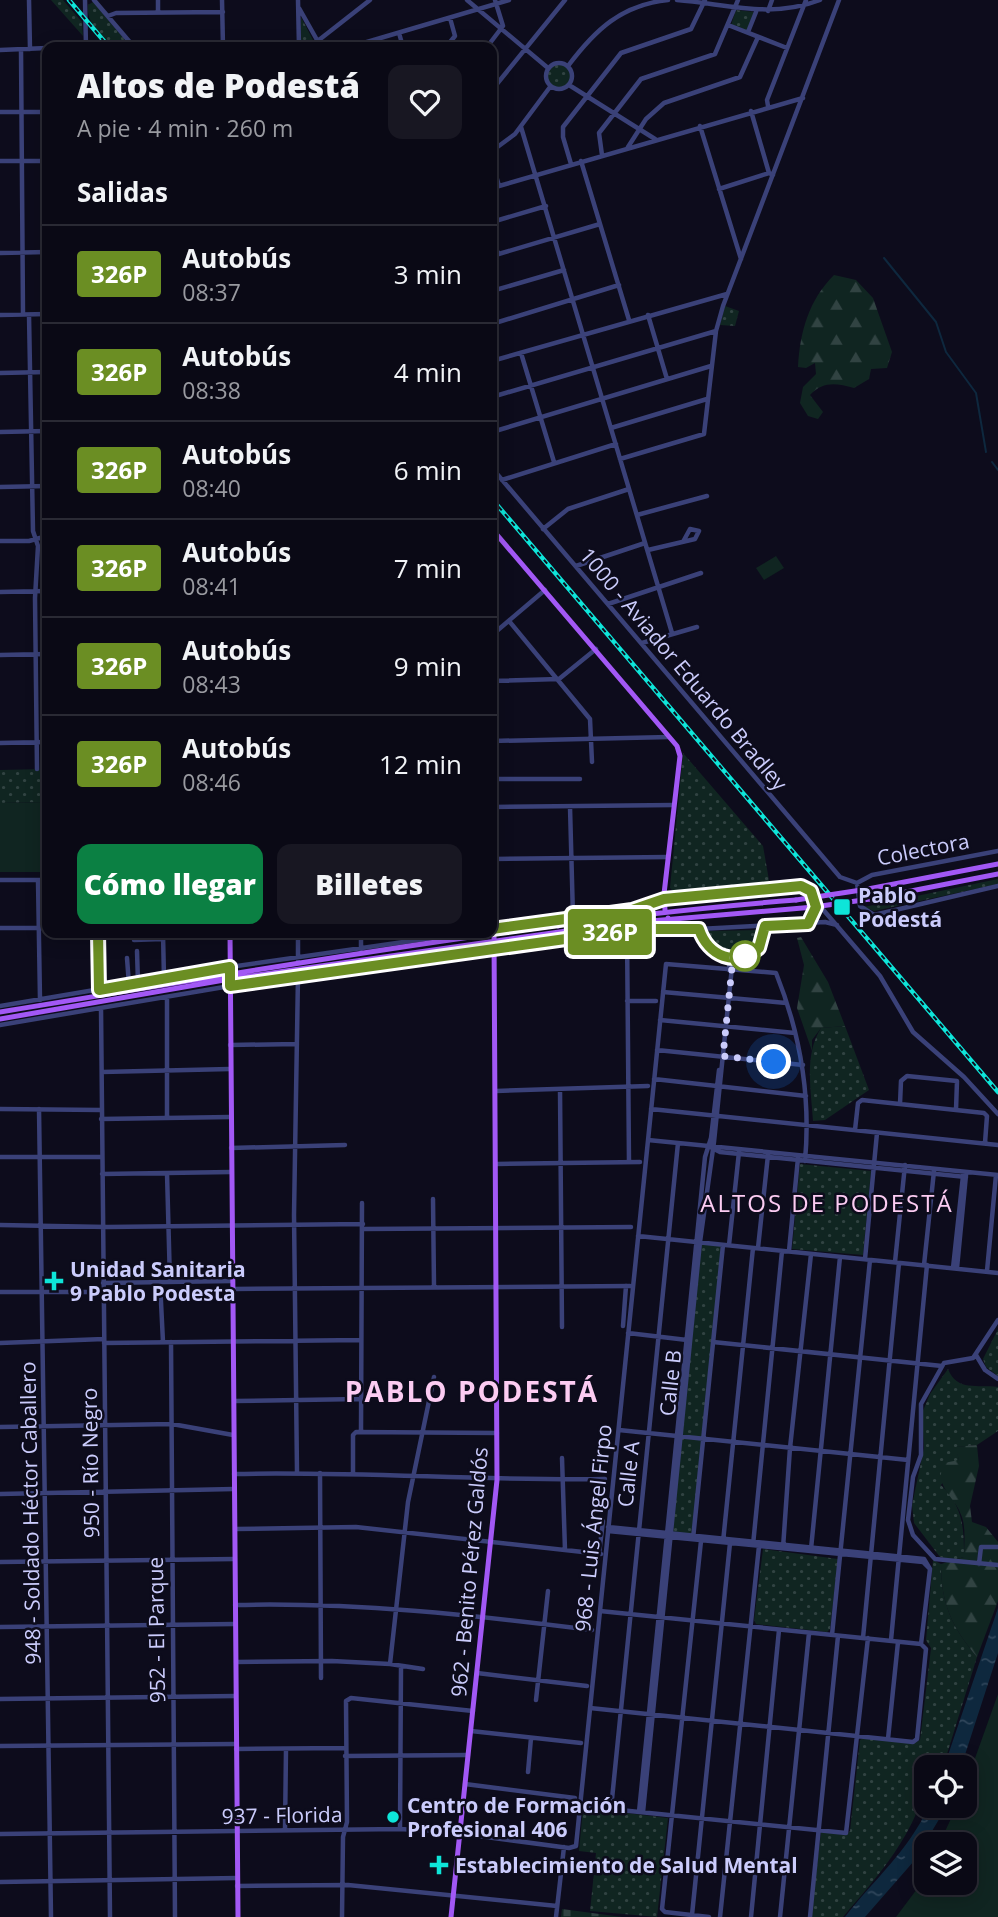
<!DOCTYPE html>
<html lang="es">
<meta charset="utf-8">
<style>
:root{--surface:#0a0915;--page:#181722;--text:#f1f3f6;--muted:#999aa0;--line:#2a2a34;--accent:#0b8043}
body{margin:0;font-family:"Open Sans",sans-serif;background:var(--page);color:var(--text);height:100vh;display:flex;flex-direction:column;font-size:26px;white-space:nowrap}
*{box-sizing:border-box;margin:0}
p{font-size:23px;color:var(--muted)}
.icon{flex:none;width:38px;height:38px;fill:none;stroke:currentColor;stroke-width:2;stroke-linecap:round;stroke-linejoin:round}
.map{position:relative;flex:1;overflow:hidden}
.panel{position:absolute;left:42px;top:42px;width:455px;height:896px;display:flex;flex-direction:column;background:var(--surface);border-radius:14px;box-shadow:0 4px 18px #0003,0 0 0 2px var(--line)}
.panel>*{flex:none}
.badge{padding:0 14px;border-radius:5px;font-size:24px;line-height:46px}
.controls{position:absolute;left:914px;top:1755px;display:grid;gap:14px}
.controls a{display:grid;place-items:center;width:63px;height:63px;border-radius:14px;background:var(--surface);box-shadow:0 4px 18px #0003,0 0 0 2px var(--line);font-size:35px}
.you{position:absolute;width:35px;height:35px;margin:-18px;border:5px solid #fff;border-radius:50%;background:#1a73e8;box-shadow:0 0 0 10px #1a73e833}
.map>.badge{position:absolute;translate:-50% -50%;box-shadow:0 0 0 4px #fff}
h2{padding:0 35px;font-size:26px;line-height:63px}
.round{display:grid;place-items:center;flex:none;width:74px;height:74px;border-radius:14px;background:var(--page)}
.summary{display:flex;align-items:center;justify-content:space-between;height:119px;padding:0 35px}
h1{font-size:33px;font-weight:800;line-height:52px}
.button{display:flex;gap:14px;margin-top:auto;padding:14px 35px}
.button a{flex:1;height:80px;border-radius:14px;background:var(--accent);color:#fff;font-size:28px;font-weight:800;line-height:80px;text-align:center}
.button a+a{background:var(--page);color:var(--text)}
ul{padding:0;list-style:none}
li{display:flex;align-items:center;gap:21px;height:98px;padding:0 35px;border-top:2px solid var(--line)}
li div{flex:1}
li b{display:block;font-size:26px}
li em{font-style:normal}
li .badge{min-width:77px;font-weight:700;text-align:center}
.map>svg:first-child{display:block}
</style>
<div class="map">
<svg width="998" height="1917" viewBox="0 0 998 1917">
<defs>
<pattern id="grass-dots" width="8" height="8" patternUnits="userSpaceOnUse" patternTransform="scale(1.75)"><rect width="8" height="8" fill="#102521"/><path d="M2 2h.1M6 6h.1" fill="none" stroke="#314342" stroke-width="1.8" stroke-linecap="round"/></pattern>
<pattern id="forest-firs" width="22" height="20" patternUnits="userSpaceOnUse" patternTransform="scale(1.75)"><rect width="22" height="20" fill="#102521"/><path d="M5 1l3.5 6h-7zM16 11l3.5 6h-7z" fill="#314342"/></pattern>
<pattern id="cemetery-stones" width="16" height="16" patternUnits="userSpaceOnUse" patternTransform="scale(1.75)"><rect width="16" height="16" fill="#102521"/><path d="M2 7V4a2 2 0 0 1 4 0v3zM10 15v-3a2 2 0 0 1 4 0v3z" fill="#314342"/></pattern>
<pattern id="water-ripples" width="26" height="14" patternUnits="userSpaceOnUse" patternTransform="scale(1.75)"><rect width="26" height="14" fill="#0e283e"/><path d="M2 4q2-2 4 0t4 0M15 11q2-2 4 0t4 0" fill="none" stroke="#30465b"/></pattern>
</defs>
<rect width="100%" height="100%" fill="#0d0c1c"/>
<!-- grass -->
<path fill="url(#grass-dots)" d="M51,0H63L82,22L83,36Z
M93,2L131,47H112C101,34 86,23 88,5Z
M736,10L754,12L747,31L731,25Z
M301,17L314,42L301,47Z
M547 76a12 12 0 1 1 24 0a12 12 0 1 1-24 0Z
M725,306L739,311L735,326L720,325Z
M683,753L763,846L770,886L677,895L670,888Z
M47,769V802L0,803V770Z
M998,879V884L874,911L864,907Z
M761,930L760,941C743,960 714,958 703,934L704,931Z
M845,1026L869,1090L825,1120L813,1121C811,1089 804,1055 821,1028Z
M800,1164L871,1171L863,1255L792,1249Z
M700,1242L723,1245L694,1536L671,1534Z
M998,1329V1376L986,1367L983,1359Z
M948,1369C957,1392 977,1384 998,1387V1431L977,1445L956,1447L959,1460L941,1485C963,1507 964,1527 964,1557L953,1560L940,1557L914,1523L912,1505L924,1448L922,1413L930,1394Z
M763,1549L838,1559L830,1629L827,1632L756,1624L754,1620Z
M933,1560L941,1564C941,1604 952,1627 977,1657L943,1767L926,1768C926,1824 877,1877 843,1917H811L821,1832L846,1835L850,1831L860,1740L863,1738L915,1743L920,1740L931,1648L926,1640Z
M583,1808L668,1818L657,1917L590,1911L596,1853L579,1851Z"/>
<!-- forest -->
<path fill="url(#forest-firs)" d="M834,275L856,280L873,298L892,352L887,368L871,369L869,379L854,388C836,383 823,381 810,395L823,412L818,419L808,416L800,403L803,387L816,374L815,363L806,368L798,367C800,331 809,300 834,275Z
M801,937L828,982L845,1026L821,1028L812,1040V1051L797,1008L804,965L797,938Z
M977,1445L979,1466L970,1506L972,1522L986,1527L998,1542V1601L977,1657C952,1627 941,1604 941,1564L964,1557C964,1544 966,1529 962,1517C955,1495 933,1487 944,1463L959,1460L955,1447Z"/>
<!-- cemetery -->
<path fill="url(#cemetery-stones)" d="M562,1909L622,1917H561Z"/>
<!-- pitch -->
<path fill="#102521" d="M776,556L784,568L764,580L756,568Z
M47,802V872H0V803Z
M998,1694V1917H896L917,1889L926,1871V1883H964V1844H939L957,1806H964V1789Z"/>
<!-- water -->
<path fill="url(#water-ripples)" d="M998,1608V1653L961,1767H944Z
M929,1806H947L914,1861L865,1917H845C875,1878 907,1853 929,1806Z"/>
<g fill="none" stroke-linecap="round" stroke-linejoin="round">
<!-- stream -->
<path stroke="#0e283e" stroke-width="2" d="M884,258L936,322L946,352L976,393L986,452
M992,462L998,470
M923,1868L926,1861"/>
<!-- minor -->
<path stroke="#3a4178" stroke-width="4.5" d="M29,0L30,49
M85,0L86,47
M94,0L134,47
M158,0V12
M222,0L223,47
M298,0L299,47
M467,0L548,68
M677,0C727,4 771,19 820,0
M299,8L321,47
M768,11L772,0
M108,16L116,13L223,12
M728,25L787,48
M748,32L756,12
M399,33L403,47
M310,47L370,0
M350,47L509,0
M446,47L455,36L450,18
M487,47L503,26L495,0
M0,50L47,48
M21,50L23,314
M546 76a13 13 0 1 1 26 0a13 13 0 1 1-26 0Z
M568,66C595,30 621,5 668,0
M569,85L655,139
M492,90L565,0
M768,106L767,100L806,0
M751,111L769,173L773,175
M0,112H47
M700,126L741,259
M521,127L672,633
M628,147L646,119L664,103L740,77L758,37
M492,151L515,134L550,87
M602,155L599,133L641,79L715,54L738,0
M0,161H47
M581,161L629,320
M492,162L499,186
M571,164L563,137V127L621,53L691,29L705,0
M492,188L803,98
M719,189L769,173
M492,222L546,206
M492,234L498,254
M0,253L47,252
M492,256L600,224
M492,291L564,270
M0,315L47,314
M29,315L33,531L38,546L35,598L37,769
M648,315L667,379
M492,324L619,285
M521,353L554,462
M492,361L727,294
M0,373L47,372
M492,397L716,331
M611,428L707,399
M0,432L47,431
M492,432L711,366
M620,459L704,434L716,331L723,306L839,0
M492,468L840,877L857,883
M502,480L616,444
M0,487L47,486
M637,515L707,496
M543,529L568,509L629,489
M0,541H29L47,536
M648,550L695,539L699,531L690,529L684,540
M576,566L645,543
M0,592L47,591
M608,604L701,573
M509,621L590,719L592,762
M492,635L545,590
M642,643L697,627
M0,655L47,654
M492,681L559,679L596,649
M492,741L669,737
M0,743L47,742
M492,779H580
M492,807L674,805
M570,807L573,917
M492,825L494,929
M493,859L668,857
M0,880H47
M38,880L40,1000
M857,883L860,906L874,915L998,886
M857,883L872,875L998,851
M820,906L880,976L913,1032L964,1077L998,1114
M0,928H47
M492,929L632,910L664,899L801,886L811,891L815,906L808,923
M699,929C708,956 735,968 759,948L765,926
M627,930L629,1162
M98,933L99,991
M134,933V940L163,939
M163,933L164,979
M298,933V960
M361,933V949
M137,951L138,983
M127,958L129,985
M729,970L730,957
M663,992L786,1003
M167,997V1118
M627,1001H656
M0,1006L230,967L466,933
M101,1008L110,1917
M660,1020L795,1033
M0,1025L230,986L632,929H699L825,922L837,925
M230,1045L297,1044
M657,1050L803,1065
M102,1072L230,1069
M654,1079L806,1096
M560,1089L562,1327
M496,1091L648,1086
M900,1104L901,1081L907,1076L957,1081L956,1110
M0,1109L101,1110
M39,1109L51,1917
M651,1109L998,1145
M101,1119L230,1117
M855,1130L858,1103L862,1100L984,1113L987,1116L985,1143
M648,1140L998,1175
M231,1148L345,1145
M712,1148L720,1152L966,1177
M0,1157H101
M496,1164L640,1162
M167,1173L170,1282
M102,1174L231,1172
M433,1199L434,1286
M0,1225L107,1227L363,1224
M363,1229L631,1227
M638,1236L998,1273
M729,1245L739,1152
M758,1248L768,1155
M789,1251L798,1158
M865,1259L877,1133
M895,1262L905,1165
M924,1265L934,1171
M953,1268L963,1176
M957,1268L966,1175
M987,1271L996,1175
M160,1282L163,1342
M103,1283L232,1281
M233,1289L630,1286
M0,1292H103
M998,1320L973,1358L944,1363L921,1404V1455L913,1477L908,1520L913,1535L935,1559L998,1565
M623,1326L626,1286
M628,1333L687,1340
M171,1342L175,1917
M713,1342L942,1366
M0,1343L104,1339
M104,1343L360,1340
M976,1355L985,1370L998,1379
M234,1401L360,1399
M0,1427L172,1424L233,1435
M619,1430L908,1460
M361,1432L362,1203
M562,1458L565,1550
M297,1472L294,1215L298,976
M320,1473L321,1678
M353,1473V1435L356,1432L497,1433
M234,1474C358,1471 481,1481 605,1479
M0,1494L234,1489
M235,1529L356,1527L601,1554
M608,1531L923,1562L930,1569L924,1559L608,1527
M693,1539L723,1245
M701,1541L662,1909L665,1912L709,1917
M723,1542L753,1248
M753,1545L782,1251
M783,1548L790,1448L811,1254
M811,1549L840,1257
M599,1554L603,1521
M0,1562L235,1559
M979,1564L981,1547H998
M235,1605C355,1602 473,1615 592,1630
M0,1627L235,1624
M832,1635L870,1260
M863,1638L899,1263
M891,1640L927,1265
M921,1644L930,1569
M236,1662L332,1661L390,1664L423,1669
M390,1664L408,1502L434,1377
M477,1673L587,1686
M0,1699L236,1696
M536,1700L548,1591
M590,1708L913,1742L917,1739L926,1649L921,1644L600,1611
M471,1731L581,1743
M888,1739L898,1642
M0,1746L236,1744
M236,1749L345,1748
M345,1756L468,1755
M528,1772L531,1738
M465,1784L575,1798
M581,1806L846,1833L868,1638
M611,1809L678,1143
M639,1812L705,1157L711,1138L719,1070
M643,1812L700,1242L714,1142L733,957
M400,1829L401,1667
M285,1830L286,1749
M0,1834L400,1829L449,1832L569,1848L576,1846L666,964L776,973C800,1033 811,1096 805,1161
M0,1882L237,1878
M237,1886L348,1885L557,1906
M692,1915L730,1543
M342,1917L343,1837L347,1822L346,1701L351,1698L473,1711
M556,1917L564,1847
M720,1917L759,1546
M751,1917L779,1630
M780,1917L809,1633
M810,1917L838,1636"/>
<!-- major -->
<path stroke="#a258f5" stroke-width="5" d="M492,529L677,746L680,756L664,894L665,910
M868,889L998,864
M870,899L998,874
M668,918V930
M547,921L558,926
M230,933L238,1917
M596,934L609,928
M0,1012C264,969 529,921 796,900
M0,1019L230,979L616,924L814,907
M451,1917L497,1480L494,935"/>
<defs>
<path id="rail" d="M69,0L109,47
M492,499L998,1092"/>
</defs>
<!-- rail casing -->
<use href="#rail" stroke="#0ee5d9" stroke-width="4.5"/>
<!-- rail -->
<use href="#rail" stroke="#0d0c1c" stroke-width="2" stroke-dasharray="5" stroke-linecap="butt"/>
<!-- major-bridge -->
<path stroke="#a258f5" stroke-width="5" d="M796,900L868,889
M814,907L870,899"/>
</g>
<g fill="none" stroke-linecap="round" stroke-linejoin="round">
<defs>
<path id="line" d="M98,933L99,990L230,967V986L637,929H699C708,956 736,968 759,948L765,926L808,924L816,907L811,891L801,886L664,899L632,910L492,929"/>
</defs>
<!-- line casing -->
<use href="#line" stroke="#fff" stroke-width="16"/>
<!-- line -->
<use href="#line" stroke="#6b8e23" stroke-width="10"/>
<!-- walk -->
<path stroke="#cbccfc" stroke-width="7" stroke-dasharray="0 12.6" d="M745,956L733,957L723,1056L774,1062"/>
</g>
<!-- markers -->
<g fill="#0ee5d9" stroke="#0d0c1c" stroke-width="2.5">
<rect x="833" y="898" width="18" height="18" rx="3.5"/>
<path d="M50.5 1270.5h7v7h7v7h-7v7h-7v-7h-7v-7h7z"/>
<circle cx="393" cy="1817" r="7"/>
<path d="M435.5 1854.5h7v7h7v7h-7v7h-7v-7h-7v-7h7z"/>
</g>
<circle fill="#fff" stroke="#6b8e23" stroke-width="3.5" cx="745" cy="956" r="14"/>
<g text-anchor="middle" dominant-baseline="central" stroke-width="5" stroke-linejoin="round" paint-order="stroke">
<!-- street labels -->
<g font-size="21" fill="#cbccfc" stroke="#0d0c1c">
<text transform="translate(684 669) rotate(50)">1000 - Aviador Eduardo Bradley</text>
<text transform="translate(923 849) rotate(-11)">Colectora</text>
<text transform="translate(670 1383) rotate(-84)">Calle B</text>
<text transform="translate(90 1463) rotate(-91)">950 - Río Negro</text>
<text transform="translate(628 1474) rotate(-84)">Calle A</text>
<text transform="translate(30 1513) rotate(-91)">948 - Soldado Héctor Caballero</text>
<text transform="translate(593 1528) rotate(-84)">968 - Luis Ángel Firpo</text>
<text transform="translate(469 1572) rotate(-85)">962 - Benito Pérez Galdós</text>
<text transform="translate(156 1630) rotate(-91)">952 - El Parque</text>
<text transform="translate(282 1815) rotate(-1)">937 - Florida</text>
</g>
<!-- poi labels -->
<g font-size="21" font-weight="bold" fill="#cbccfc" stroke="#0d0c1c" text-anchor="start">
<text x="858" y="895">Pablo<tspan x="858" dy="24">Podestá</tspan></text>
<text x="70" y="1269">Unidad Sanitaria<tspan x="70" dy="24">9 Pablo Podesta</tspan></text>
<text x="407" y="1805">Centro de Formación<tspan x="407" dy="24">Profesional 406</tspan></text>
<text x="455" y="1865">Establecimiento de Salud Mental</text>
</g>
<!-- quarter labels -->
<g font-size="24" letter-spacing="2" fill="#fcccf2" stroke="#0d0c1c">
<text x="827" y="1202">ALTOS DE PODESTÁ</text>
</g>
<!-- district labels -->
<g font-size="28" font-weight="bold" letter-spacing="2" fill="#fcccf2" stroke="#0d0c1c">
<text x="472" y="1391">PABLO PODESTÁ</text>
</g>
</g>
</svg>
<div class="controls">
<a><svg class="icon" aria-label="locate" viewBox="0 0 24 24"><circle cx="12" cy="12" r="6"/><path d="M12 2v4M12 18v4M2 12h4M18 12h4"/></svg></a>
<a><svg class="icon" aria-label="layers" viewBox="0 0 24 24"><path d="M12 4l9 5-9 5-9-5zM3 14l9 5 9-5"/></svg></a>
</div>
<div class="you" style="left:774px;top:1062px"></div>
<b class="badge" style="left:610px;top:932px;background:#6b8e23;color:#fff">326P</b>
<section class="panel">
<div class="summary"><div><h1>Altos de Podestá</h1><p>A pie · 4 min · 260 m</p></div><a class="round"><svg class="icon" aria-label="heart" viewBox="0 0 24 24"><path d="M12 20l-8-8c-3-5 5-10 8-4 3-6 11-1 8 4z"/></svg></a></div>
<h2>Salidas</h2>
<ul>
<li><span class="badge" style="background:#6b8e23;color:#fff">326P</span><div><b>Autobús</b><p>08:37</p></div><em>3 min</em></li>
<li><span class="badge" style="background:#6b8e23;color:#fff">326P</span><div><b>Autobús</b><p>08:38</p></div><em>4 min</em></li>
<li><span class="badge" style="background:#6b8e23;color:#fff">326P</span><div><b>Autobús</b><p>08:40</p></div><em>6 min</em></li>
<li><span class="badge" style="background:#6b8e23;color:#fff">326P</span><div><b>Autobús</b><p>08:41</p></div><em>7 min</em></li>
<li><span class="badge" style="background:#6b8e23;color:#fff">326P</span><div><b>Autobús</b><p>08:43</p></div><em>9 min</em></li>
<li><span class="badge" style="background:#6b8e23;color:#fff">326P</span><div><b>Autobús</b><p>08:46</p></div><em>12 min</em></li>
</ul>
<div class="button"><a>Cómo llegar</a><a>Billetes</a></div>
</section>
</div>
